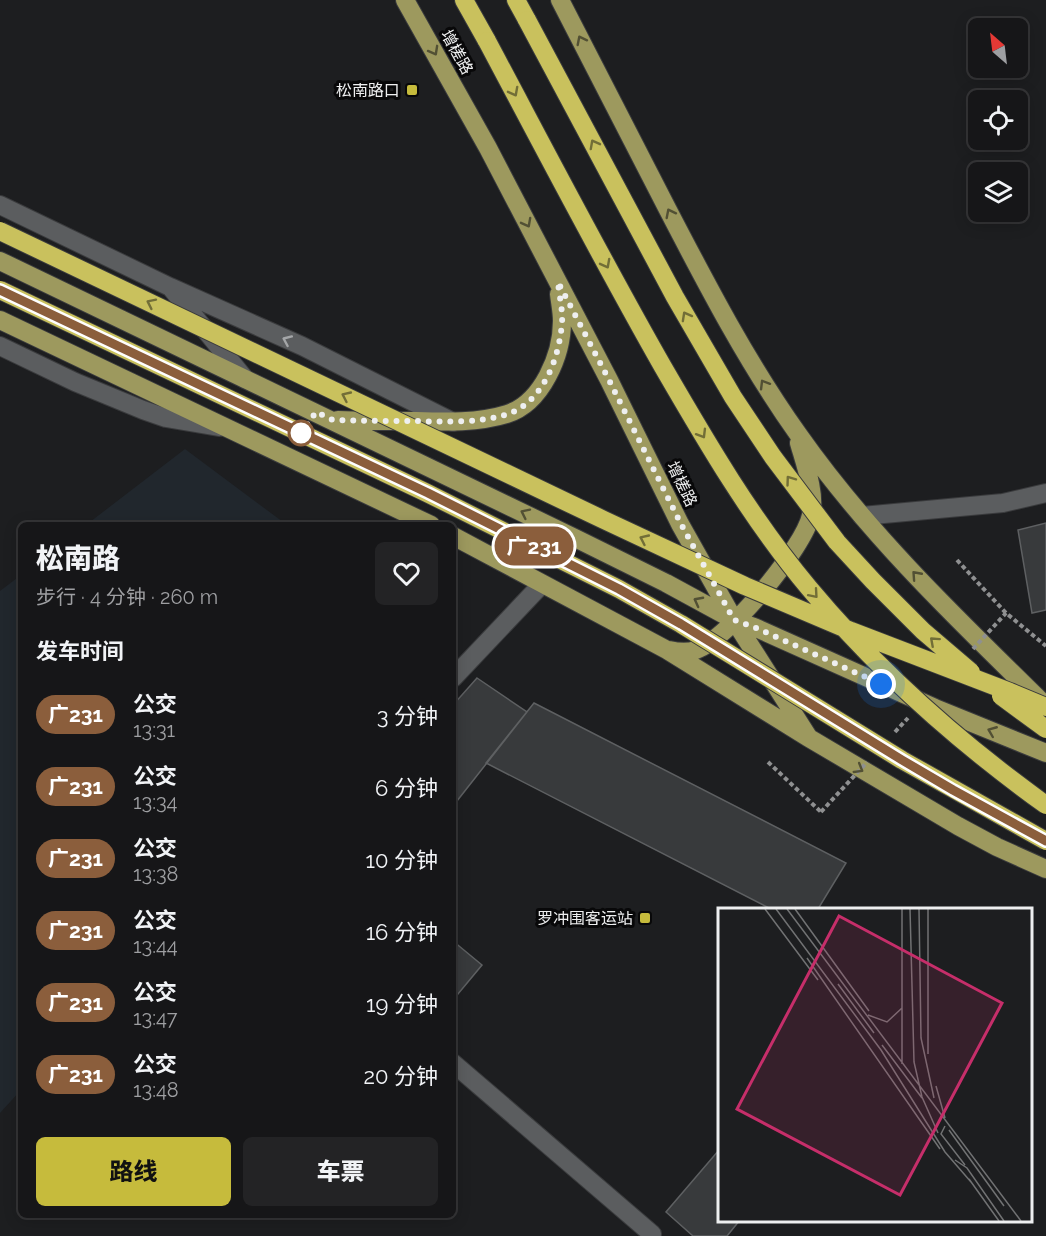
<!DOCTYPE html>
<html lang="zh">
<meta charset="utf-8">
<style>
:root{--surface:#161618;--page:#232325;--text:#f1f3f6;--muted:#9e9fa2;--line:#353537;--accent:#c6bb3c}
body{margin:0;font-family:Raleway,"Noto Sans SC",sans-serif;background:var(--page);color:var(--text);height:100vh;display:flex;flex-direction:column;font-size:22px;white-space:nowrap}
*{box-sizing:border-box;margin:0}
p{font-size:20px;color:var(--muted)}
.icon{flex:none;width:33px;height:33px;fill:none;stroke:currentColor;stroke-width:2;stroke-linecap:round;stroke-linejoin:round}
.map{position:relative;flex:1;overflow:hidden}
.panel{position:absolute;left:18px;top:522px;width:438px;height:696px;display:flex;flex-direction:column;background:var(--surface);border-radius:9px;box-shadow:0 3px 15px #0003,0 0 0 2px var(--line)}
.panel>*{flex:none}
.badge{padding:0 12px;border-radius:20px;font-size:21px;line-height:39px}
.needle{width:39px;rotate:332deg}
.tools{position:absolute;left:968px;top:18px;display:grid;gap:12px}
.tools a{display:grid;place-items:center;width:60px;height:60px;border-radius:9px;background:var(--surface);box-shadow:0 3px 15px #0003,0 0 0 2px var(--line);font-size:30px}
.you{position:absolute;width:30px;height:30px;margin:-15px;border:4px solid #fff;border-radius:50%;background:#1a73e8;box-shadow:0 0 0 9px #1a73e833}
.map>.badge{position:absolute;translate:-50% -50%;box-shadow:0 0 0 3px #fff}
h2{padding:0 18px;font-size:22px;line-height:54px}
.round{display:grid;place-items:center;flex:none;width:63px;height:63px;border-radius:9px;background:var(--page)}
.overview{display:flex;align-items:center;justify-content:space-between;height:102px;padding:0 18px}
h1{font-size:28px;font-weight:800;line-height:45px}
.primary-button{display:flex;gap:12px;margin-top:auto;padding:12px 18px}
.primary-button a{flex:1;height:69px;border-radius:9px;background:var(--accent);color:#111;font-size:24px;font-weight:800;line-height:69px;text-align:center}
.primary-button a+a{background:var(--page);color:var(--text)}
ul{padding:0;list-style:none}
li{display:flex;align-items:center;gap:18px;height:72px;padding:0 18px}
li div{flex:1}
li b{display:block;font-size:22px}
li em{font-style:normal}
li .badge{min-width:66px;font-weight:700;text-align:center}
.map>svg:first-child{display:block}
</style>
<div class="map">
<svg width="1046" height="1236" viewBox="0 0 1046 1236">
<rect width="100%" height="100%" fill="#1d1e20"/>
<!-- built -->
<path fill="#21272d" d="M185,449L287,525H86Z
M21,575V1090L0,1113V591Z"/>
<!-- building -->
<path fill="#383a3c" stroke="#5e6062" stroke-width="1.5" d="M1046,523V610L1032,613L1018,530Z
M477,678L527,712L453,806V705Z
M534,703L846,863L818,909H771L486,763Z
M453,941L482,965L453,1000Z
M719,1150V1220H740L727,1236H693L666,1212Z"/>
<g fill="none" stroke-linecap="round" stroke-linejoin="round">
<defs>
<path id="street" d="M862,516L1003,503L1046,493
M453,678L542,584
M453,1063L652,1234"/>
<path id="secondary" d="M0,205L170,287L302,346L453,422
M172,289L245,379
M0,346L75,382L143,410L166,418L219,427"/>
<path id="primary" d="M405,0L488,148L609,380L680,524L734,620L809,738
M560,0C596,70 632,140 668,210C708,287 748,364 798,434C869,535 958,620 1046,706
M0,261L575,538L666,583L734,620L754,627L935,708L1046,753
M0,320L431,525
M338,420C364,421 390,421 416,421C446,422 478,423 507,414C542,403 562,355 562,321C562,312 560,303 559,294
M453,536L667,650L809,738L958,826L997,847L1046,869
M669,650C678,652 687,653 696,650C728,639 804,548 811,515C816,494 805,464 799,443"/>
<path id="highway" d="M464,0L487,41
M516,0L527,20"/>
</defs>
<!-- street casing -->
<use href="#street" stroke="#3a3b3d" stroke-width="20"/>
<!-- secondary casing -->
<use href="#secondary" stroke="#3a3b3d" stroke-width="20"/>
<!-- primary casing -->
<use href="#primary" stroke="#3a3b3d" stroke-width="20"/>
<!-- highway casing -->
<use href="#highway" stroke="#3a3b3d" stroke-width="20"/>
<!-- path -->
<path stroke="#8f9091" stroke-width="4" stroke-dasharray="4.5 3" stroke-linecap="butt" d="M957,560L1006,613L1046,646
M768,762L821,812"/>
<!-- street -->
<use href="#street" stroke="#5b5d5f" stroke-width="18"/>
<!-- secondary -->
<use href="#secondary" stroke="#5b5d5f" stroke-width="18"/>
<!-- primary -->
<use href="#primary" stroke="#9d995e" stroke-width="18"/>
<!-- highway -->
<use href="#highway" stroke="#c9c15d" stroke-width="18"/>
<defs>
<path id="highway-bridge" d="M527,20L675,297L733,397L773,457L837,542L873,581L923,631L971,672
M487,41C545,150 602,260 663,367C707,443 752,520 809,588C879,672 957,741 1046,805
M0,231L604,520L745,586L851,631L1010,692L1046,707
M0,290L427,493L619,589L681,624L902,760L1046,841
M1001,696L1046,729"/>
</defs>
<!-- highway-bridge casing -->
<use href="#highway-bridge" stroke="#3a3b3d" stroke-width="20" stroke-linecap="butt"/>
<!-- path-bridge -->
<path stroke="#8f9091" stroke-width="4" stroke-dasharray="4.5 3" stroke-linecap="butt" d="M973,649L1006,613
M895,732L908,718
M821,812L867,762"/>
<!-- highway-bridge -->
<use href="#highway-bridge" stroke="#c9c15d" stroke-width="18"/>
</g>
<!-- one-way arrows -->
<defs><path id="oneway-chevron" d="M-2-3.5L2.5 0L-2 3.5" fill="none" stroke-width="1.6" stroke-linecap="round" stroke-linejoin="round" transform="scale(1.5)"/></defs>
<g stroke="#525034">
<use href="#oneway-chevron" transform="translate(581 40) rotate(-117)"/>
<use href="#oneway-chevron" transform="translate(434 51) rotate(61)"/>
<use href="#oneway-chevron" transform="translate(670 213) rotate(-117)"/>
<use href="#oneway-chevron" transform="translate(527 223) rotate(62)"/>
<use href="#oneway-chevron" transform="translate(764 384) rotate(-121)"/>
<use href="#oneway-chevron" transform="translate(525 513) rotate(-154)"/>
<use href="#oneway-chevron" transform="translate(916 575) rotate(-132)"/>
<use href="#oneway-chevron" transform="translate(698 601) rotate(-152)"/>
<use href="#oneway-chevron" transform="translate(992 731) rotate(-158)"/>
<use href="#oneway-chevron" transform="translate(859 769) rotate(31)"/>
</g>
<g stroke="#726e37">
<use href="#oneway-chevron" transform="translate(514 92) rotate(62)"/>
<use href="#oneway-chevron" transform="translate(594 144) rotate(-118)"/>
<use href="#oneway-chevron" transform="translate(606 264) rotate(62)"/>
<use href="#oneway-chevron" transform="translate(151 303) rotate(-154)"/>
<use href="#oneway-chevron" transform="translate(686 316) rotate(-119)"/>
<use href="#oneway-chevron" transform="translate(346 396) rotate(-155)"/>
<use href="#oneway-chevron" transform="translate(702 434) rotate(59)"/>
<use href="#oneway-chevron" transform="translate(790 480) rotate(-126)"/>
<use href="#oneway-chevron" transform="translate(644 539) rotate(-155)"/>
<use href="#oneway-chevron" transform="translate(814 594) rotate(49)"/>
<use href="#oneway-chevron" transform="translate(934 641) rotate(-138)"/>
</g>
<use stroke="#a4a6a8" href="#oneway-chevron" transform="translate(287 340) rotate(-156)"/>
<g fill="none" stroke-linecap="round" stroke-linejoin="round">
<defs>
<path id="line" d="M0,290L428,493L619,589L681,624L902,760L953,790L1046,841"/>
</defs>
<!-- line casing -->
<use href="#line" stroke="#fff" stroke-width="14"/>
<!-- line -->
<use href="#line" stroke="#8b5e3c" stroke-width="9"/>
<!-- walk -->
<path stroke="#eeeff0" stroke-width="6" stroke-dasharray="0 10.8" d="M301,433L316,412L333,420C361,421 389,421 416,421C444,422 482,423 508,414C544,401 559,358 562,323C563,310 559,295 558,282L609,380L681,524L734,620L754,627L881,684"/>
</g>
<!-- markers -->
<g fill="#c6bb3c" stroke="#080809" stroke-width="2">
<rect x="406" y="84" width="12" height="12" rx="3"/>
<rect x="639" y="912" width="12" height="12" rx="3"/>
</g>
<circle fill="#fff" stroke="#8b5e3c" stroke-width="3" cx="301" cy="433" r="12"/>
<g text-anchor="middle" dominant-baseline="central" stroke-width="6" stroke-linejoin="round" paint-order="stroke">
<!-- street labels -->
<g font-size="16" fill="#eeeff0" stroke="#080809">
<text transform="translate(457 52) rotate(61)">增槎路</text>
<text transform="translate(682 484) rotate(64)">增槎路</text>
</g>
<!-- poi labels -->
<g font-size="16" fill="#eeeff0" stroke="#080809" text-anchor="end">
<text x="400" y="90">松南路口</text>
<text x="633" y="918">罗冲围客运站</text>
</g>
</g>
<!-- overview -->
<g transform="translate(718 908)">
<rect width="314" height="314" fill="#1d1e20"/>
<path fill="none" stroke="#717273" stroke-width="1.5" d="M47,1L100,72M58,1L163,142L227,244L253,274M69,1L303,313M77,1L151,103M184,1V156M192,1L196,154L204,189L220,225M201,1L203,130L216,190M210,1V146M89,50L222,241M120,76L156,125M150,107L169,114L184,100M164,137L204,190M218,178L227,210M227,218L223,226L247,257M231,222L286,298M237,252L249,260L286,313M251,271L281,313"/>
<path fill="#c62e6a" fill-opacity="0.15" stroke="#c62e6a" stroke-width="3" d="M121,8L284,95L182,287L19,201Z"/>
<rect width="314" height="314" fill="none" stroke="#eeeff0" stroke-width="3"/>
</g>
</svg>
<div class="tools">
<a><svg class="needle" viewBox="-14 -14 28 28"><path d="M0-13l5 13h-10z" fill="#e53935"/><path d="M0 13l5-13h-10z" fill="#9e9fa2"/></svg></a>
<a><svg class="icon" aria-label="locate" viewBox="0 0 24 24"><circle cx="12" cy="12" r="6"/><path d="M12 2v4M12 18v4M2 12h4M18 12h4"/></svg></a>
<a><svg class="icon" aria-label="layers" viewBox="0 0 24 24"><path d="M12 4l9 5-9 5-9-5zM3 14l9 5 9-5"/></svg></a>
</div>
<div class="you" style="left:881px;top:684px"></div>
<b class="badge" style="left:534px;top:546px;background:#8b5e3c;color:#fff">广231</b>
<section class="panel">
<div class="overview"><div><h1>松南路</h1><p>步行 · 4 分钟 · 260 m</p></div><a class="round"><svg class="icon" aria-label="heart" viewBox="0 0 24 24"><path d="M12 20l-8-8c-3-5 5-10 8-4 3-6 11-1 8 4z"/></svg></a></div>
<h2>发车时间</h2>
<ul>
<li><span class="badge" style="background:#8b5e3c;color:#fff">广231</span><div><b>公交</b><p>13:31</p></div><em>3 分钟</em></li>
<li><span class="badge" style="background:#8b5e3c;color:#fff">广231</span><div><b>公交</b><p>13:34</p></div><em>6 分钟</em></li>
<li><span class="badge" style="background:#8b5e3c;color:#fff">广231</span><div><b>公交</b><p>13:38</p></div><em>10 分钟</em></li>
<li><span class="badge" style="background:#8b5e3c;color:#fff">广231</span><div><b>公交</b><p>13:44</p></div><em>16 分钟</em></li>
<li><span class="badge" style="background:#8b5e3c;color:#fff">广231</span><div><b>公交</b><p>13:47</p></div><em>19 分钟</em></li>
<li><span class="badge" style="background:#8b5e3c;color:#fff">广231</span><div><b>公交</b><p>13:48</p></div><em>20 分钟</em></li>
</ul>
<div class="primary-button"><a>路线</a><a>车票</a></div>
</section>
</div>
